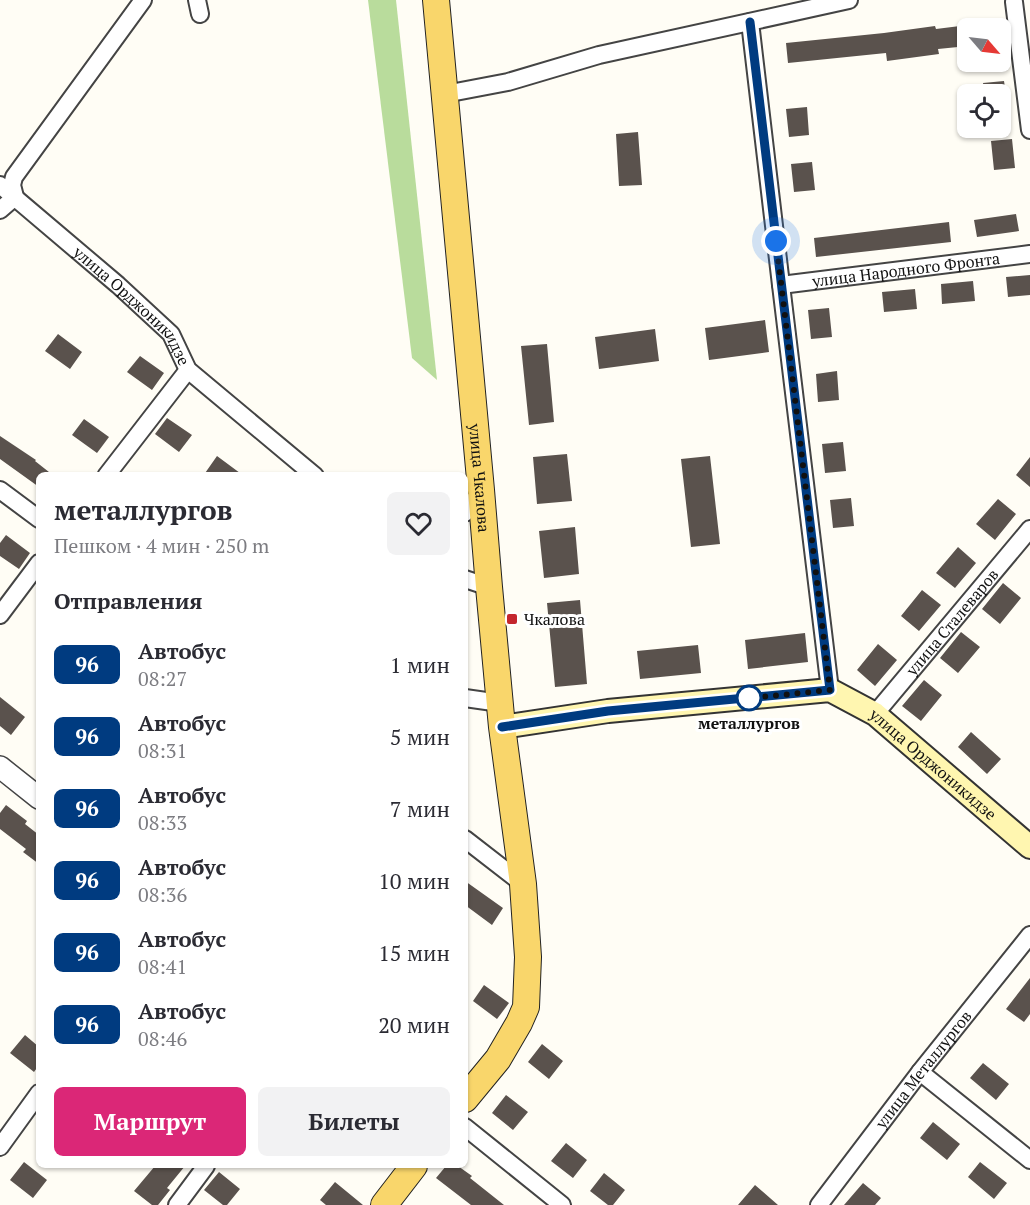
<!DOCTYPE html>
<html lang="ru">
<meta charset="utf-8">
<style>
:root{--surface:#fff;--page:#f2f2f3;--text:#2b2b33;--muted:#7c7c81;--accent:#db2777}
body{margin:0;font-family:"PT Serif",serif;background:var(--page);color:var(--text);height:100vh;display:flex;flex-direction:column;font-size:22px;white-space:nowrap}
*{box-sizing:border-box;margin:0}
p{font-size:20px;color:var(--muted)}
.icon{flex:none;width:33px;height:33px;fill:none;stroke:currentColor;stroke-width:2;stroke-linecap:round;stroke-linejoin:round}
.map{position:relative;flex:1;overflow:hidden}
.side{position:absolute;left:36px;top:472px;width:432px;height:696px;display:flex;flex-direction:column;background:var(--surface);border-radius:9px;box-shadow:0 2px 4px #0004}
.side>*{flex:none}
.badge{padding:0 12px;border-radius:9px;font-size:21px;line-height:39px}
.needle{width:39px;rotate:118deg}
.fabs{position:absolute;left:957px;top:18px;display:grid;gap:12px}
.fabs a{display:grid;place-items:center;width:54px;height:54px;border-radius:9px;background:var(--surface);box-shadow:0 2px 4px #0004;font-size:30px}
.you{position:absolute;width:30px;height:30px;margin:-15px;border:4px solid #fff;border-radius:50%;background:#1a73e8;box-shadow:0 0 0 9px #1a73e833}
.map>.badge{position:absolute;translate:-50% -50%;box-shadow:0 0 0 3px #fff}
h2{padding:0 18px;font-size:22px;line-height:54px}
.round{display:grid;place-items:center;flex:none;width:63px;height:63px;border-radius:9px;background:var(--page)}
.summary{display:flex;align-items:center;justify-content:space-between;height:102px;padding:0 18px}
h1{font-size:28px;font-weight:700;line-height:45px}
.action{display:flex;gap:12px;margin-top:auto;padding:12px 18px}
.action a{flex:1;height:69px;border-radius:9px;background:var(--accent);color:#fff;font-size:24px;font-weight:700;line-height:69px;text-align:center}
.action a+a{background:var(--page);color:var(--text)}
ul{padding:0;list-style:none}
li{display:flex;align-items:center;gap:18px;height:72px;padding:0 18px}
li div{flex:1}
li b{display:block;font-size:22px}
li em{font-style:normal}
li .badge{min-width:66px;font-weight:700;text-align:center}
.map>svg:first-child{display:block}
</style>
<div class="map">
<svg width="1030" height="1205" viewBox="0 0 1030 1205">
<rect width="100%" height="100%" fill="#fffdf5"/>
<!-- forest -->
<path fill="#b9dc9c" d="M368,0H396L437,380L412,358Z"/>
<!-- building -->
<path fill="#5a524d" d="M968,25V46L938,49L939,54L887,61L886,53L788,63L786,43L884,33L935,26L936,29Z
M1004,81L1006,94H985L983,83Z
M807,107L809,135L789,137L786,109Z
M638,132L642,185L619,186L616,134Z
M1012,139L1015,168L994,170L991,141Z
M812,162L815,190L794,192L791,164Z
M1016,214L1019,231L977,237L974,220Z
M949,222L951,242L816,257L814,238Z
M1030,275V295L1008,297L1006,277Z
M973,281L975,301L942,304L941,284Z
M915,289L917,309L884,312L882,292Z
M829,308L832,337L811,339L808,310Z
M765,320L769,352L709,360L705,328Z
M655,329L659,361L599,369L595,337Z
M58,334L82,352L70,369L45,351Z
M547,344L554,422L529,425L521,346Z
M140,356L164,373L152,390L127,372Z
M837,371L839,400L818,402L816,374Z
M167,418L192,435L179,452L155,434Z
M84,419L109,437L97,453L72,435Z
M0,436L36,460L35,461L54,476H39V487L0,459Z
M843,442L846,471L825,473L822,444Z
M567,454L572,501L537,504L533,457Z
M217,456L244,476H203Z
M710,456L720,544L691,547L681,459Z
M1030,457V487L1016,475Z
M851,498L854,526L833,528L830,500Z
M998,499L1016,514L995,540L976,524Z
M575,527L579,574L544,578L539,531Z
M6,535L30,553L19,569L0,556V543Z
M958,547L976,563L955,588L936,573Z
M1003,583L1021,598L1000,624L982,609Z
M922,590L941,605L919,631L901,616Z
M580,600L587,684L555,687L547,603Z
M961,632L980,647L958,673L940,658Z
M805,633L808,662L748,669L745,640Z
M878,644L897,660L875,686L857,670Z
M698,645L701,673L640,679L637,651Z
M924,680L942,695L921,721L902,706Z
M0,697L25,717L11,735L0,726Z
M971,732L1001,759L987,774L958,747Z
M6,805L27,821L25,824L39,835V864L23,852L26,849L0,829V813Z
M465,881L503,908L492,925L465,905Z
M1030,978V1014L1024,1022L1006,1009Z
M484,985L509,1003L497,1019L473,1001Z
M25,1035L39,1047V1065L34,1072L10,1053Z
M542,1044L563,1061L549,1079L528,1062Z
M983,1063L1009,1084L996,1100L970,1078Z
M506,1095L528,1112L513,1130L492,1113Z
M933,1122L960,1144L947,1160L920,1138Z
M566,1143L587,1160L573,1178L551,1161Z
M24,1162L47,1180L33,1198L10,1180Z
M980,1162L1007,1183L994,1199L968,1177Z
M155,1166H185L167,1188L170,1190L158,1205H152L134,1191Z
M446,1166H458L472,1176L470,1178L504,1205H471L436,1178Z
M219,1172L240,1189L227,1205H223L204,1190Z
M604,1173L625,1190L613,1205H608L590,1191Z
M335,1182L363,1205H326L320,1200Z
M863,1183L881,1198L875,1205H844Z
M755,1185L778,1205H738Z"/>
<g fill="none" stroke-linecap="round" stroke-linejoin="round">
<defs>
<g id="minor">
<path d="M197,0L200,14"/>
<path d="M1014,2L1030,130"/>
<path d="M750,22L781,285L830,690"/>
<path d="M445,94L508,82L599,55L849,0"/>
<path id="s1" d="M0,185L118,285L171,334L188,370L315,476"/>
<path d="M0,210L15,197L12,185L14,177L143,0"/>
<path id="s2" d="M781,285L1030,254"/>
<path d="M106,476L188,370"/>
<path d="M0,490L39,519"/>
<path d="M465,513L481,490"/>
<path d="M465,579L489,587"/>
<path d="M0,615L39,563"/>
<path d="M465,698L500,703"/>
<path id="s3" d="M875,714L1030,529"/>
<path d="M465,839L523,884"/>
<path d="M920,1072L1030,1160"/>
<path d="M465,1127L562,1205"/>
<path d="M0,1147L39,1093"/>
<path d="M177,1205L206,1166"/>
<path id="s4" d="M819,1205L920,1072L1030,935"/>
</g>
<path id="tertiary" d="M0,767L39,798"/>
<g id="secondary">
<path id="s5" d="M502,727L608,711L830,690L875,714L1030,847"/>
</g>
<g id="primary">
<path id="s6" d="M436,0L481,490L489,587L502,727L523,884L528,957L526,1007L519,1023L498,1059L465,1099"/>
<path d="M384,1205L414,1166"/>
</g>
</defs>
<!-- minor casing -->
<use href="#minor" stroke="#444" stroke-width="20"/>
<!-- tertiary casing -->
<use href="#tertiary" stroke="#444" stroke-width="24"/>
<!-- secondary casing -->
<use href="#secondary" stroke="#333" stroke-width="26"/>
<!-- primary casing -->
<use href="#primary" stroke="#222" stroke-width="28"/>
<!-- minor -->
<use href="#minor" stroke="#fff" stroke-width="16"/>
<!-- tertiary -->
<use href="#tertiary" stroke="#fff" stroke-width="21"/>
<!-- secondary -->
<use href="#secondary" stroke="#fff6b0" stroke-width="22"/>
<!-- primary -->
<use href="#primary" stroke="#f9d66b" stroke-width="26"/>
</g>
<g fill="none" stroke-linecap="round" stroke-linejoin="round">
<defs>
<path id="line" d="M502,727L608,711L830,690L750,22"/>
</defs>
<!-- line casing -->
<use href="#line" stroke="#fff" stroke-width="14"/>
<!-- line -->
<use href="#line" stroke="#003b80" stroke-width="9"/>
<!-- walk -->
<path stroke="#111" stroke-width="6" stroke-dasharray="0 10.8" d="M749,698L741,699L830,690L776,241"/>
</g>
<!-- markers -->
<rect fill="#c4262e" stroke="#fff" stroke-width="2" x="506" y="613" width="12" height="12" rx="3"/>
<circle fill="#fff" stroke="#003b80" stroke-width="3" cx="749" cy="698" r="12"/>
<g text-anchor="middle" dominant-baseline="central" stroke-width="6" stroke-linejoin="round" paint-order="stroke">
<!-- street labels -->
<g font-size="16" fill="#111" stroke="#fff">
<text stroke="none"><textPath href="#s2" startOffset="126">улица Народного Фронта</textPath></text>
<text stroke="none"><textPath href="#s1" startOffset="180">улица Орджоникидзе</textPath></text>
<text stroke="none"><textPath href="#s6" startOffset="480">улица Чкалова</textPath></text>
<text stroke="none"><textPath href="#s3" startOffset="120">улица Сталеваров</textPath></text>
<text stroke="none"><textPath href="#s5" startOffset="458">улица Орджоникидзе</textPath></text>
<text stroke="none"><textPath href="#s4" startOffset="171">улица Металлургов</textPath></text>
</g>
<!-- poi labels -->
<g font-size="16" fill="#111" stroke="#fff" text-anchor="start">
<text x="524" y="619">Чкалова</text>
</g>
<!-- stop labels -->
<g font-size="16" font-weight="bold" fill="#111" stroke="#fff">
<text x="749" y="723">металлургов</text>
</g>
</g>
</svg>
<div class="fabs">
<a><svg class="needle" viewBox="-14 -14 28 28"><path d="M0-13l5 13h-10z" fill="#e53935"/><path d="M0 13l5-13h-10z" fill="#7c7c81"/></svg></a>
<a><svg class="icon" aria-label="locate" viewBox="0 0 24 24"><circle cx="12" cy="12" r="6"/><path d="M12 2v4M12 18v4M2 12h4M18 12h4"/></svg></a>
</div>
<div class="you" style="left:776px;top:241px"></div>
<section class="side">
<div class="summary"><div><h1>металлургов</h1><p>Пешком · 4 мин · 250 m</p></div><a class="round"><svg class="icon" aria-label="heart" viewBox="0 0 24 24"><path d="M12 20l-8-8c-3-5 5-10 8-4 3-6 11-1 8 4z"/></svg></a></div>
<h2>Отправления</h2>
<ul>
<li><span class="badge" style="background:#003b80;color:#fff">96</span><div><b>Автобус</b><p>08:27</p></div><em>1 мин</em></li>
<li><span class="badge" style="background:#003b80;color:#fff">96</span><div><b>Автобус</b><p>08:31</p></div><em>5 мин</em></li>
<li><span class="badge" style="background:#003b80;color:#fff">96</span><div><b>Автобус</b><p>08:33</p></div><em>7 мин</em></li>
<li><span class="badge" style="background:#003b80;color:#fff">96</span><div><b>Автобус</b><p>08:36</p></div><em>10 мин</em></li>
<li><span class="badge" style="background:#003b80;color:#fff">96</span><div><b>Автобус</b><p>08:41</p></div><em>15 мин</em></li>
<li><span class="badge" style="background:#003b80;color:#fff">96</span><div><b>Автобус</b><p>08:46</p></div><em>20 мин</em></li>
</ul>
<div class="action"><a>Маршрут</a><a>Билеты</a></div>
</section>
</div>
